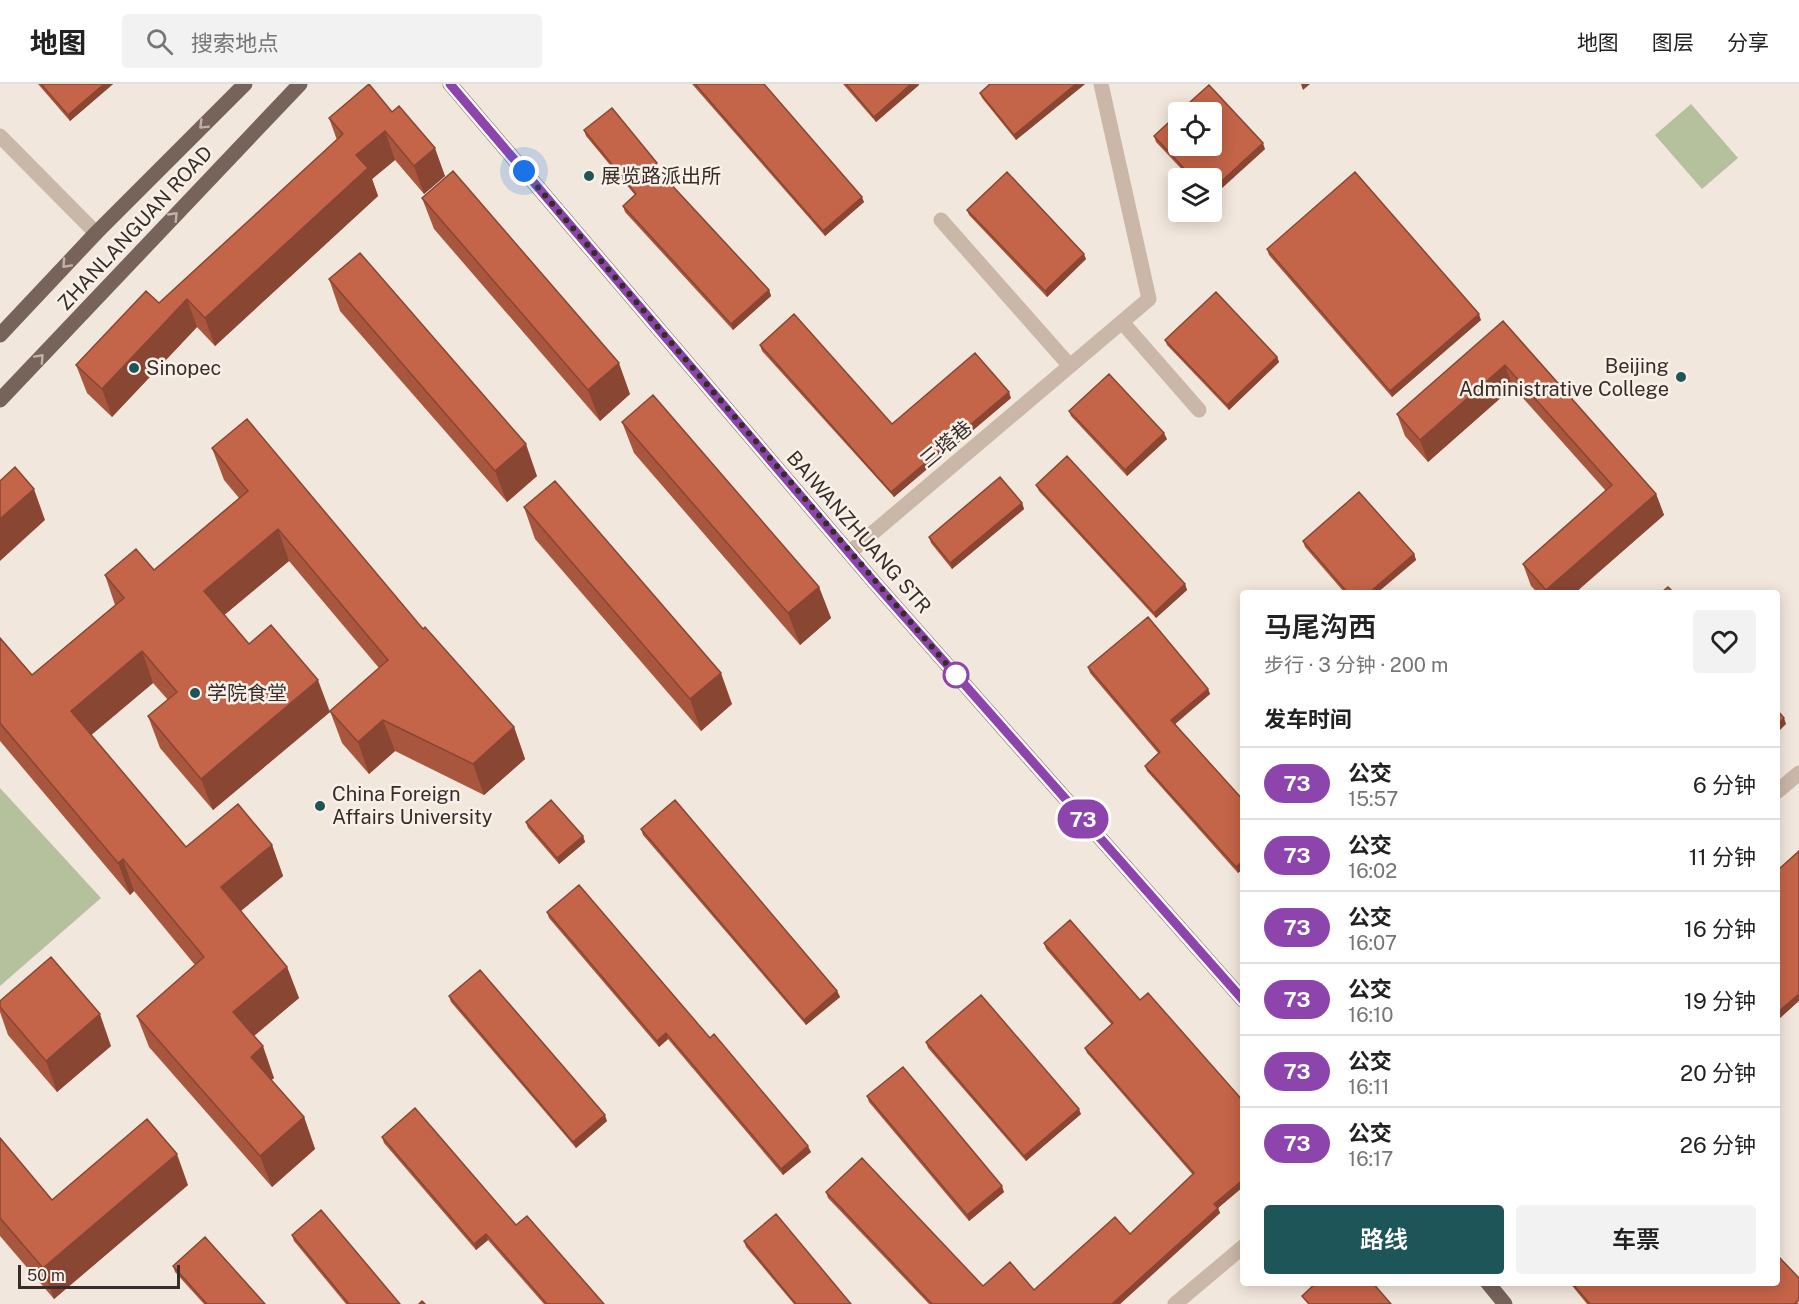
<!DOCTYPE html>
<html lang="zh">
<meta charset="utf-8">
<style>
:root{--surface:#fff;--page:#f2f2f2;--text:#222;--muted:#767676;--line:#e0e0e0;--accent:#1e5558}
body{margin:0;font-family:"Public Sans","Noto Sans SC",sans-serif;background:var(--page);color:var(--text);height:100vh;display:flex;flex-direction:column;font-size:22px;white-space:nowrap}
*{box-sizing:border-box;margin:0}
p{font-size:20px;color:var(--muted)}
.icon{flex:none;width:33px;height:33px;fill:none;stroke:currentColor;stroke-width:2;stroke-linecap:round;stroke-linejoin:round}
.map{position:relative;flex:1;overflow:hidden}
.sheet{position:absolute;left:1240px;top:506px;width:540px;height:696px;display:flex;flex-direction:column;background:var(--surface);border-radius:6px;box-shadow:0 3px 15px #0003}
.sheet>*{flex:none}
.badge{padding:0 12px;border-radius:20px;font-size:21px;line-height:39px}
.tools{position:absolute;left:1168px;top:18px;display:grid;gap:12px}
.tools a{display:grid;place-items:center;width:54px;height:54px;border-radius:6px;background:var(--surface);box-shadow:0 3px 15px #0003;font-size:30px}
.scale{position:absolute;left:18px;bottom:15px;width:162px;box-sizing:border-box;padding-left:6px;border:3px solid #372d28;border-top:0;font-size:16px;line-height:21px;white-space:nowrap;color:#372d28;-webkit-text-stroke:4px #f9f1e9;paint-order:stroke}
.you{position:absolute;width:30px;height:30px;margin:-15px;border:4px solid #fff;border-radius:50%;background:#1a73e8;box-shadow:0 0 0 9px #1a73e833}
.map>.badge{position:absolute;translate:-50% -50%;box-shadow:0 0 0 3px #fff}
h2{padding:0 24px;font-size:22px;line-height:54px}
.round{display:grid;place-items:center;flex:none;width:63px;height:63px;border-radius:6px;background:var(--page)}
.summary{display:flex;align-items:center;justify-content:space-between;height:102px;padding:0 24px}
h1{font-size:28px;font-weight:600;line-height:45px}
.cta{display:flex;gap:12px;margin-top:auto;padding:12px 24px}
.cta a{flex:1;height:69px;border-radius:6px;background:var(--accent);color:#fff;font-size:24px;font-weight:600;line-height:69px;text-align:center}
.cta a+a{background:var(--page);color:var(--text)}
ul{padding:0;list-style:none}
li{display:flex;align-items:center;gap:18px;height:72px;padding:0 24px;border-top:2px solid var(--line)}
li div{flex:1}
li b{display:block;font-size:22px}
li em{font-style:normal}
li .badge{min-width:66px;font-weight:700;text-align:center}
header{display:flex;align-items:center;gap:36px;box-sizing:border-box;height:84px;padding:0 30px;background:var(--surface);border-bottom:2px solid var(--line)}
header strong{font-size:28px}
nav{display:flex;gap:33px;margin-inline-start:auto;font-size:21px}
.search{width:420px;height:54px;background:var(--page);display:flex;align-items:center;gap:15px;box-sizing:border-box;padding:0 21px;border-radius:6px;color:var(--muted);font-size:22px}
.map>svg:first-child{display:block}
</style>
<header>
<strong>地图</strong>
<div class="search"><svg class="icon" aria-label="search" viewBox="0 0 24 24"><circle cx="10" cy="10" r="6"/><path d="M15 15l6 6"/></svg>搜索地点</div>
<nav><a>地图</a><a>图层</a><a>分享</a></nav>
</header>
<div class="map">
<svg width="1799" height="1220" viewBox="0 0 1799 1220">
<rect width="100%" height="100%" fill="#f2e7dc"/>
<!-- green -->
<path fill="#b5c19c" d="M1691,20L1738,74L1702,105L1655,51Z
M0,704L101,814L0,902Z"/>
<g fill="none" stroke-linecap="round" stroke-linejoin="round">
<!-- minor -->
<path stroke="#cab7a8" stroke-width="15" d="M0,52L96,149
M941,136L1070,282
M1122,238L1199,326
M849,469L1149,215L1101,0
M1778,707L1799,689
M1175,1220L1244,1162"/>
<!-- major -->
<path stroke="#78635a" stroke-width="15" d="M450,0L874,498L1244,917
M0,251L96,149L245,0
M0,316L300,0
M1487,1198L1505,1220"/>
</g>
<!-- wall -->
<path fill="#a9563e" d="M38,0H113L70,37Z
M369,0L445,92L424,110L395,76L372,95L378,112L215,262L197,243L112,333L87,309L76,281L159,219L337,56L329,34Z
M692,0H764L864,118L825,152Z
M843,0H919V1L876,38Z
M990,0H1085L1016,56L982,14L980,9Z
M584,46L659,85L658,86L769,206L771,212L733,246L625,128L623,122L635,111L586,52Z
M1154,52L1265,65L1212,113V94H1190L1156,58Z
M422,114L630,310L600,337L434,145Z
M967,126L1086,175L1047,213L969,131Z
M1267,165L1481,236L1392,313L1269,171Z
M329,195L537,392L507,418L340,227Z
M1503,237L1656,410L1664,431L1576,508H1537L1531,502L1523,480L1606,407L1513,303L1428,378L1405,352L1397,330Z
M1165,256L1277,273L1279,278L1229,326L1167,261Z
M760,261L892,340L1011,314L894,413L762,267Z
M1069,327L1167,355L1127,392L1071,332Z
M622,338L819,503L831,534L800,561L634,369Z
M212,364L423,545L514,643L525,675L484,711L395,667L369,690L342,659L330,627L379,584L289,477L224,531L249,560L330,628L213,726L160,664L148,632L168,616L153,599L91,651L186,763L272,761L283,792L241,827L287,883L299,914L254,952L274,994L271,996L304,1033L315,1065L272,1103L149,963L137,932L195,881L134,807L130,811L0,657V554L32,591L115,521L105,491L154,486L239,414L224,396Z
M1036,401L1185,500L1187,506L1156,534L1039,407Z
M1022,419L1024,425L952,485L931,459L929,453Z
M524,423L732,620L701,647L535,455Z
M1303,457L1414,470L1416,476L1378,508H1344L1305,463Z
M1088,583L1208,605L1210,610L1174,640L1244,717V784L1238,789L1147,687L1145,682L1158,669L1090,589Z
M526,738L583,752L585,758L559,780L528,744Z
M641,745L837,907L840,913L806,941L643,751Z
M547,828L710,954L811,1068L783,1091L668,955L659,963L549,834Z
M1044,859L1140,916L1244,1018V1102L1218,1124L1220,1129L1120,1220H929L828,1114L826,1108L983,1202L1034,1206L1130,1150L1193,1091L1087,969L1085,964L1112,941L1046,865Z
M449,912L607,1037L576,1064L451,918Z
M0,917L111,962L57,1008L8,951L0,928Z
M926,958L1081,1030L1026,1077L928,964Z
M867,1012L1004,1108L969,1137L869,1018Z
M382,1053L516,1141L604,1220H544L488,1156L476,1166L384,1059Z
M0,1054L52,1116L188,1101L54,1215L0,1152Z
M292,1151L400,1220H346L294,1157Z
M744,1157L851,1220H794L746,1163Z
M173,1182L265,1220H204L175,1188Z
M1569,1198H1778L1799,1220H1587Z"/>
<!-- shaded-wall -->
<path fill="#894632" d="M104,0H113L70,37L68,31Z
M911,0L919,1L876,38L874,33Z
M1076,0H1085L1016,56L1014,51Z
M1301,0H1310L1303,6Z
M385,47L395,76L372,95L378,112L215,262L205,234L356,71Z
M1263,59L1265,65L1212,113V106Z
M435,64L445,92L424,110L414,82Z
M862,113L864,118L825,152L823,147Z
M1084,170L1086,175L1047,213L1045,207Z
M769,206L771,212L733,246L731,240Z
M187,215L197,243L112,333L102,305Z
M1479,230L1481,236L1392,313L1390,307Z
M1277,273L1279,278L1229,326L1227,321Z
M619,279L630,310L600,337L588,306Z
M1505,281L1513,303L1428,378L1420,356Z
M1009,308L1011,314L894,413L891,408Z
M1164,349L1167,355L1127,392L1125,386Z
M526,360L537,392L507,418L495,387Z
M34,405L45,436L0,477V435Z
M1656,410L1664,431L1576,508H1547L1546,506Z
M1022,419L1024,425L952,485L950,479Z
M278,445L289,477L216,538L204,507Z
M1414,470L1416,476L1378,508H1370Z
M1185,500L1187,506L1156,534L1154,529Z
M819,503L831,534L800,561L788,529Z
M142,567L153,599L83,658L71,627Z
M721,589L732,620L701,647L690,615Z
M318,596L330,628L213,726L201,695Z
M1208,605L1210,610L1173,642L1171,636Z
M1784,634L1786,640L1778,648V640Z
M383,636L395,667L369,690L358,658Z
M514,643L525,675L484,711L473,680Z
M583,752L585,758L559,780L557,774Z
M272,761L283,792L232,834L221,803Z
M123,775L134,807L130,811L118,779Z
M1244,776V784L1238,789L1236,783Z
M287,883L299,914L244,960L233,928Z
M837,907L840,913L806,941L804,936Z
M1799,910V917L1778,936V928Z
M100,930L111,962L57,1008L46,977Z
M666,949L668,955L659,963L657,957Z
M263,962L274,994L262,1004L251,973Z
M1079,1025L1081,1030L1026,1077L1024,1072Z
M605,1031L607,1037L576,1064L573,1058Z
M304,1033L315,1065L272,1103L260,1072Z
M808,1062L811,1068L783,1091L781,1085Z
M177,1070L188,1101L54,1215L43,1184Z
M1244,1095V1102L1218,1124L1220,1129L1120,1220H1112L1214,1120Z
M1002,1102L1004,1108L969,1137L967,1131Z
M486,1150L488,1156L476,1166L474,1160Z"/>
<!-- building -->
<path fill="#c46448" stroke="#894632" stroke-width="1.5" d="M41,0H104L68,31Z
M369,0L392,28L399,22L435,64L414,82L385,47L356,71L368,84L205,234L187,215L102,305L76,281L146,207L159,219L343,50L329,34Z
M695,0H764L862,113L823,147Z
M846,0H911L874,33Z
M990,0H1076L1014,51L980,9Z
M1209,1L1263,59L1212,106V94H1193L1154,52L1179,29V62H1212V28H1179Z
M612,24L657,79L654,82L769,206L731,240L623,122L636,110L584,46Z
M453,87L619,279L588,306L422,114Z
M1007,88L1084,170L1045,207L967,126Z
M1355,88L1479,230L1390,307L1267,165Z
M360,169L526,360L495,387L329,195Z
M1216,208L1277,273L1227,321L1165,256Z
M794,230L892,340L975,269L1009,308L891,408L760,261Z
M1503,237L1656,410L1546,506L1523,480L1612,401L1505,281L1420,356L1397,330Z
M1109,290L1164,349L1125,386L1069,327Z
M653,311L819,503L788,529L622,338Z
M247,335L423,545L425,543L514,643L473,680L383,636L358,658L330,627L388,576L278,445L204,507L249,560L271,541L318,596L201,695L148,632L177,608L142,567L71,627L186,763L238,720L272,761L221,803L287,883L233,928L263,962L251,973L304,1033L260,1072L137,932L204,873L123,775L118,779L0,639V554L32,591L124,514L105,491L136,465L154,486L248,407L212,364Z
M1067,372L1185,500L1154,529L1036,401Z
M15,383L34,405L0,435V397Z
M1000,393L1022,419L950,479L929,453Z
M555,397L721,589L690,615L524,423Z
M1359,408L1414,470L1370,508H1347L1303,457Z
M1668,503L1673,508H1662Z
M1148,533L1208,605L1171,636L1244,717V776L1236,783L1145,682L1160,668L1088,583Z
M1778,627L1784,634L1778,640Z
M551,716L583,752L557,774L526,738Z
M675,716L837,907L804,936L641,745Z
M1799,767V910L1778,928V786Z
M579,801L710,954L714,950L808,1062L781,1085L666,949L657,957L547,828Z
M1070,836L1140,916L1148,909L1244,1018V1095L1214,1120L1218,1124L1112,1220H932L826,1108L862,1074L983,1202L1010,1178L1034,1206L1115,1133L1130,1150L1194,1089L1085,964L1113,939L1044,859Z
M51,873L100,930L46,977L0,923V917Z
M480,886L605,1031L573,1058L449,912Z
M981,911L1079,1025L1024,1072L926,958Z
M903,983L1002,1102L967,1131L867,1012Z
M415,1024L516,1141L527,1132L604,1220H547L486,1150L474,1160L382,1053Z
M147,1035L177,1070L43,1184L0,1134V1054L52,1116Z
M321,1126L400,1220H349L292,1151Z
M776,1130L851,1220H796L744,1157Z
M205,1153L265,1220H207L173,1182Z
M1778,1172L1799,1194V1216L1794,1220H1590L1571,1198H1778Z
M1317,1198H1372L1391,1220H1309L1302,1212Z
M422,1217L425,1220H419Z"/>
<!-- one-way arrows -->
<defs><path id="oneway-chevron" d="M-2-3.5L2.5 0L-2 3.5" fill="none" stroke-width="1.6" stroke-linecap="round" stroke-linejoin="round" transform="scale(1.5)"/></defs>
<g stroke="#bfb1a9">
<use href="#oneway-chevron" transform="translate(203 41) rotate(135)"/>
<use href="#oneway-chevron" transform="translate(174 132) rotate(-46)"/>
<use href="#oneway-chevron" transform="translate(66 180) rotate(133)"/>
<use href="#oneway-chevron" transform="translate(40 274) rotate(-47)"/>
</g>
<g fill="none" stroke-linecap="round" stroke-linejoin="round">
<defs>
<path id="line" d="M450,0L874,498L1244,917"/>
</defs>
<!-- line casing -->
<use href="#line" stroke="#fff" stroke-width="14"/>
<!-- line -->
<use href="#line" stroke="#8e44ad" stroke-width="9"/>
<!-- walk -->
<path stroke="#372d28" stroke-width="6" stroke-dasharray="0 10.8" d="M524,87L956,591"/>
</g>
<!-- markers -->
<g fill="#1e5558" stroke="#f9f1e9" stroke-width="2">
<circle cx="589" cy="92" r="6"/>
<circle cx="134" cy="284" r="6"/>
<circle cx="1681" cy="293" r="6"/>
<circle cx="195" cy="609" r="6"/>
<circle cx="320" cy="722" r="6"/>
</g>
<circle fill="#fff" stroke="#8e44ad" stroke-width="3" cx="956" cy="591" r="12"/>
<g text-anchor="middle" dominant-baseline="central" stroke-width="5" stroke-linejoin="round" paint-order="stroke">
<!-- poi labels -->
<g font-size="20" fill="#372d28" stroke="#f9f1e9" text-anchor="start">
<text x="601" y="92">展览路派出所</text>
<text x="1669" y="282" text-anchor="end">Beijing<tspan x="1669" dy="23">Administrative College</tspan></text>
<text x="146" y="284">Sinopec</text>
<text x="207" y="609">学院食堂</text>
<text x="332" y="710">China Foreign<tspan x="332" dy="23">Affairs University</tspan></text>
</g>
<!-- street labels -->
<g font-size="20" fill="#372d28" stroke="#f9f1e9">
<text transform="translate(135 144) rotate(-47)">ZHANLANGUAN ROAD</text>
<text transform="translate(946 360) rotate(-40)">三塔巷</text>
<text transform="translate(859 448) rotate(49)">BAIWANZHUANG STR</text>
</g>
</g>
</svg>
<div class="tools">
<a><svg class="icon" aria-label="locate" viewBox="0 0 24 24"><circle cx="12" cy="12" r="6"/><path d="M12 2v4M12 18v4M2 12h4M18 12h4"/></svg></a>
<a><svg class="icon" aria-label="layers" viewBox="0 0 24 24"><path d="M12 4l9 5-9 5-9-5zM3 14l9 5 9-5"/></svg></a>
</div>
<div class="scale">50 m</div>
<div class="you" style="left:524px;top:87px"></div>
<b class="badge" style="left:1083px;top:735px;background:#8e44ad;color:#fff">73</b>
<section class="sheet">
<div class="summary"><div><h1>马尾沟西</h1><p>步行 · 3 分钟 · 200 m</p></div><a class="round"><svg class="icon" aria-label="heart" viewBox="0 0 24 24"><path d="M12 20l-8-8c-3-5 5-10 8-4 3-6 11-1 8 4z"/></svg></a></div>
<h2>发车时间</h2>
<ul>
<li><span class="badge" style="background:#8e44ad;color:#fff">73</span><div><b>公交</b><p>15:57</p></div><em>6 分钟</em></li>
<li><span class="badge" style="background:#8e44ad;color:#fff">73</span><div><b>公交</b><p>16:02</p></div><em>11 分钟</em></li>
<li><span class="badge" style="background:#8e44ad;color:#fff">73</span><div><b>公交</b><p>16:07</p></div><em>16 分钟</em></li>
<li><span class="badge" style="background:#8e44ad;color:#fff">73</span><div><b>公交</b><p>16:10</p></div><em>19 分钟</em></li>
<li><span class="badge" style="background:#8e44ad;color:#fff">73</span><div><b>公交</b><p>16:11</p></div><em>20 分钟</em></li>
<li><span class="badge" style="background:#8e44ad;color:#fff">73</span><div><b>公交</b><p>16:17</p></div><em>26 分钟</em></li>
</ul>
<div class="cta"><a>路线</a><a>车票</a></div>
</section>
</div>
